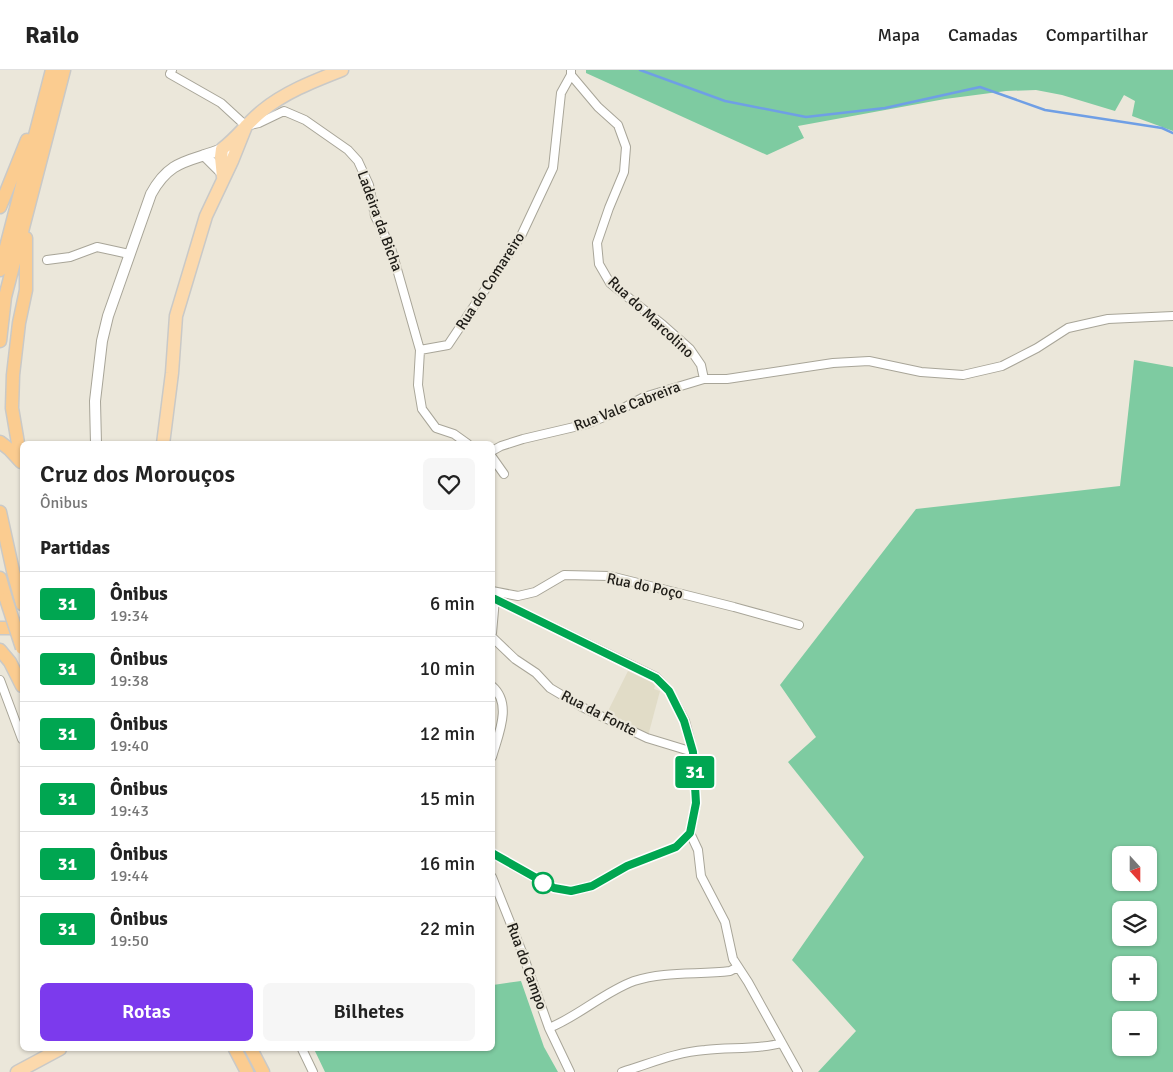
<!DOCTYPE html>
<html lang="pt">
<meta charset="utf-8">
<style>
:root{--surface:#fff;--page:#f6f6f6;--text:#222;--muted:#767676;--line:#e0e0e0;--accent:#7c3aed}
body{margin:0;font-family:Signika,sans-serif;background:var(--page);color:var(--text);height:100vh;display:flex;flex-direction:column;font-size:19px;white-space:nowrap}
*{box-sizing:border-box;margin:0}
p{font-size:16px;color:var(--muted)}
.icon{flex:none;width:28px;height:28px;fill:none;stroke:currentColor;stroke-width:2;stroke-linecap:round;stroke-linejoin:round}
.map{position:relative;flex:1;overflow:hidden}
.panel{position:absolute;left:20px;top:371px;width:475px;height:610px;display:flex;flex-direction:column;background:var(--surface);border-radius:8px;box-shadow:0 1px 4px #0004}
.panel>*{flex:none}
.badge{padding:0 10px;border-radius:4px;font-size:18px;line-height:32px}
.needle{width:32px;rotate:159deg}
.tools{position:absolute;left:1112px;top:776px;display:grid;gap:10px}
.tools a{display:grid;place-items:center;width:45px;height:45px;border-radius:8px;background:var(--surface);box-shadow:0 1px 4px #0004;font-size:25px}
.map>.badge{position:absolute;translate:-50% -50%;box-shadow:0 0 0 2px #fff}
h2{padding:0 20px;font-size:19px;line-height:45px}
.round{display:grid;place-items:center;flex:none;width:52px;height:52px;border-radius:8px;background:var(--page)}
.head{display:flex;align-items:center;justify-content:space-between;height:85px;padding:0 20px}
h1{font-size:24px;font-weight:600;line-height:38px}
.cta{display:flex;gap:10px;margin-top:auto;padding:10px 20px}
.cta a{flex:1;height:58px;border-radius:8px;background:var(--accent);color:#fff;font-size:20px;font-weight:600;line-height:58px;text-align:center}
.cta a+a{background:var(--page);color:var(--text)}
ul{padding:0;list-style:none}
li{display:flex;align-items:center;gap:15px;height:65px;padding:0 20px;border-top:1px solid var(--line)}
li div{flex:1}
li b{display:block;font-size:19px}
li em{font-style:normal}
li .badge{min-width:55px;font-weight:700;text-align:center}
header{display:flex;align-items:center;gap:30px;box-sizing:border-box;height:70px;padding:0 25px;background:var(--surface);border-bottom:1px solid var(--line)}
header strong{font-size:24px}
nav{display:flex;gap:28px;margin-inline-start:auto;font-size:18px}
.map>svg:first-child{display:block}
</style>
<header>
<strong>Railo</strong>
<nav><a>Mapa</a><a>Camadas</a><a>Compartilhar</a></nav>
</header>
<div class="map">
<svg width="1173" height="1002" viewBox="0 0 1173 1002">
<rect width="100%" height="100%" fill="#ebe7da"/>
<!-- built -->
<path fill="#e1dcc7" d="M628,601L653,613L655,616L654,619L660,621L648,666L606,645Z"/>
<!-- green -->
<path fill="#7ecba1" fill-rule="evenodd" d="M586,0H1173V61L1132,46L1135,31L1124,25L1115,41L1062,25L1036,20L1006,21L945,29L798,56L804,68L767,85L586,3Z
M1134,290L1173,297V1002H818L856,961L792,890L864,787L788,692L816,667L780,615L916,439L1120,416ZM1121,785H1149V812H1121ZM1121,840H1149V868H1121ZM1121,895H1149V922H1121ZM1121,950H1149V978H1121Z
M521,911L544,977L558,1002H325L314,979H492L493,915Z"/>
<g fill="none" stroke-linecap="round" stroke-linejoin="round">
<!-- stream -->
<path stroke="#6f9fe5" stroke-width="2.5" d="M640,0L725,31L806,47L885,38L980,17L1045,40L1162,58L1173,63"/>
<defs>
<path id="minor" d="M172,0L170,4L221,33L246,56L259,53L284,41L305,50L348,80L358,91L369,115L375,146L391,178L420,280L418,315L422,339L436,358L454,364L468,374
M571,0V5L598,37L618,55L626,77L624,102L609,138L597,173L599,194L610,213L663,255L690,279L701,295L704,309
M47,190L70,187L97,177L129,184
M420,280L448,275L521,166L553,98L561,23L571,5
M492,381L501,376L523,369L587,354L616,342L644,327L704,309H727L833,293L869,291L921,302L963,305L1002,296L1037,278L1068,258L1108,249L1173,246
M492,387L504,404
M492,521L518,526L535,522L564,505L610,506L734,537L799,555
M492,563L495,529L493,525
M492,567L515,589L536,603L550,618L582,637L647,668L693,682
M0,610L22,669
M492,616C513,634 498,665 492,687
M690,763L698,780L701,806L725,852L733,889L748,912L798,1002
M492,783L554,818L571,821L592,816L627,796L676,777L690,763L696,733L693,682L685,651L669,621L656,607L495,529
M492,807L522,882L549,958L570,1002
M549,958C579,946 604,922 634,911C665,901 699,905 730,901L738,897
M302,979L313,1002
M622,1002C649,994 676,982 705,980C730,977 757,980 782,973"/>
<path id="tertiary" d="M204,85L222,103
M96,374L95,331L102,271L108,246L151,124C170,89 189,92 222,79L226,82"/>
<path id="primary" d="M223,107L221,87L222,79C237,68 247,53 262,41C285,22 314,11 342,0
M163,374L172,303L176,246L206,146L232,91L246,56
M17,1002L60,979"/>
<path id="trunk" d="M0,137L27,70
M0,200L52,0
M0,271L5,227L64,0
M0,372L9,379L21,392
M21,391L12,338L13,305L19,253L26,220V168
M0,442L13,501L22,534
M0,508L6,529
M0,558H10L22,554
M0,580L10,592L22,616
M235,979L247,1002
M251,979L263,1002"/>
</defs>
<!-- minor casing -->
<use href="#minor" stroke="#a8a598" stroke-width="10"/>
<!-- tertiary casing -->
<use href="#tertiary" stroke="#a8a598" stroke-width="12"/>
<!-- primary casing -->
<use href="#primary" stroke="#c9c9c7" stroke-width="15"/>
<!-- trunk casing -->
<use href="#trunk" stroke="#c9c9c7" stroke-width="15"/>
<!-- minor -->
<use href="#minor" stroke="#fff" stroke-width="8"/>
<!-- tertiary -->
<use href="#tertiary" stroke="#fff" stroke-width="10"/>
<!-- primary -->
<use href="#primary" stroke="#fcd9ac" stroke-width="12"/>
<!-- trunk -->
<use href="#trunk" stroke="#fbcc90" stroke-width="12"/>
<defs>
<path id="trunk-bridge" d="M6,529L22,578"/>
</defs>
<!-- trunk-bridge casing -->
<use href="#trunk-bridge" stroke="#c9c9c7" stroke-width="15" stroke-linecap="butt"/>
<!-- trunk-bridge -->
<use href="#trunk-bridge" stroke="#fbcc90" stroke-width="12"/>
</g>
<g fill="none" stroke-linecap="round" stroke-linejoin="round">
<defs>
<path id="line" d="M492,783L554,818L571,821L592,816L627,796L676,777L690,763L696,733L693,682L684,651L669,621L656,608L495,529"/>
</defs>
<!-- line casing -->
<use href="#line" stroke="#fff" stroke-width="11"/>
<!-- line -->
<use href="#line" stroke="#00a651" stroke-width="8"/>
</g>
<!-- markers -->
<circle fill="#fff" stroke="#00a651" stroke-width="2.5" cx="543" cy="813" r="10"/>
<g text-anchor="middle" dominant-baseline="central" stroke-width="4.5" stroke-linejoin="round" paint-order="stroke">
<!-- street labels -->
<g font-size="15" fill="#1e1c17" stroke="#ebe7da">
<text transform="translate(380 151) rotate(70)">Ladeira da Bicha</text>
<text transform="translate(490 211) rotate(-57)">Rua do Comareiro</text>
<text transform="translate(651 247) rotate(43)">Rua do Marcolino</text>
<text transform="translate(627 336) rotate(-21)">Rua Vale Cabreira</text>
<text transform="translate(645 516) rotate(12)">Rua do Poço</text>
<text transform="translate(599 643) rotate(27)">Rua da Fonte</text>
<text transform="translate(527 896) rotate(70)">Rua do Campo</text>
</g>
</g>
</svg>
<div class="tools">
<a><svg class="needle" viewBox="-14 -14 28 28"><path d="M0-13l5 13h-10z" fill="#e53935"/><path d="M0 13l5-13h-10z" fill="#767676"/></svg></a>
<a><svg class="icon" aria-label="layers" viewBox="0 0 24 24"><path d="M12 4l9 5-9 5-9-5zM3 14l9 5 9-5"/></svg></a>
<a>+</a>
<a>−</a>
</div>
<b class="badge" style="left:695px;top:702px;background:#00a651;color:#fff">31</b>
<section class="panel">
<div class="head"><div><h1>Cruz dos Morouços</h1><p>Ônibus</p></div><a class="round"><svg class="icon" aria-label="heart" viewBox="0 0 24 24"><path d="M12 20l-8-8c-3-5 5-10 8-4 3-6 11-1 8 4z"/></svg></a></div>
<h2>Partidas</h2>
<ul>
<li><span class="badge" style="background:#00a651;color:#fff">31</span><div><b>Ônibus</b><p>19:34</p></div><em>6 min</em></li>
<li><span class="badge" style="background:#00a651;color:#fff">31</span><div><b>Ônibus</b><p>19:38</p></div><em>10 min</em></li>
<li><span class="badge" style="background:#00a651;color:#fff">31</span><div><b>Ônibus</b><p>19:40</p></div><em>12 min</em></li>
<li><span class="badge" style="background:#00a651;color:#fff">31</span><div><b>Ônibus</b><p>19:43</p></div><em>15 min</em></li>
<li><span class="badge" style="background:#00a651;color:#fff">31</span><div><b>Ônibus</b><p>19:44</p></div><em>16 min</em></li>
<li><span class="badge" style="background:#00a651;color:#fff">31</span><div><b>Ônibus</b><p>19:50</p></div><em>22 min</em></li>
</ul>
<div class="cta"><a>Rotas</a><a>Bilhetes</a></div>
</section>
</div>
